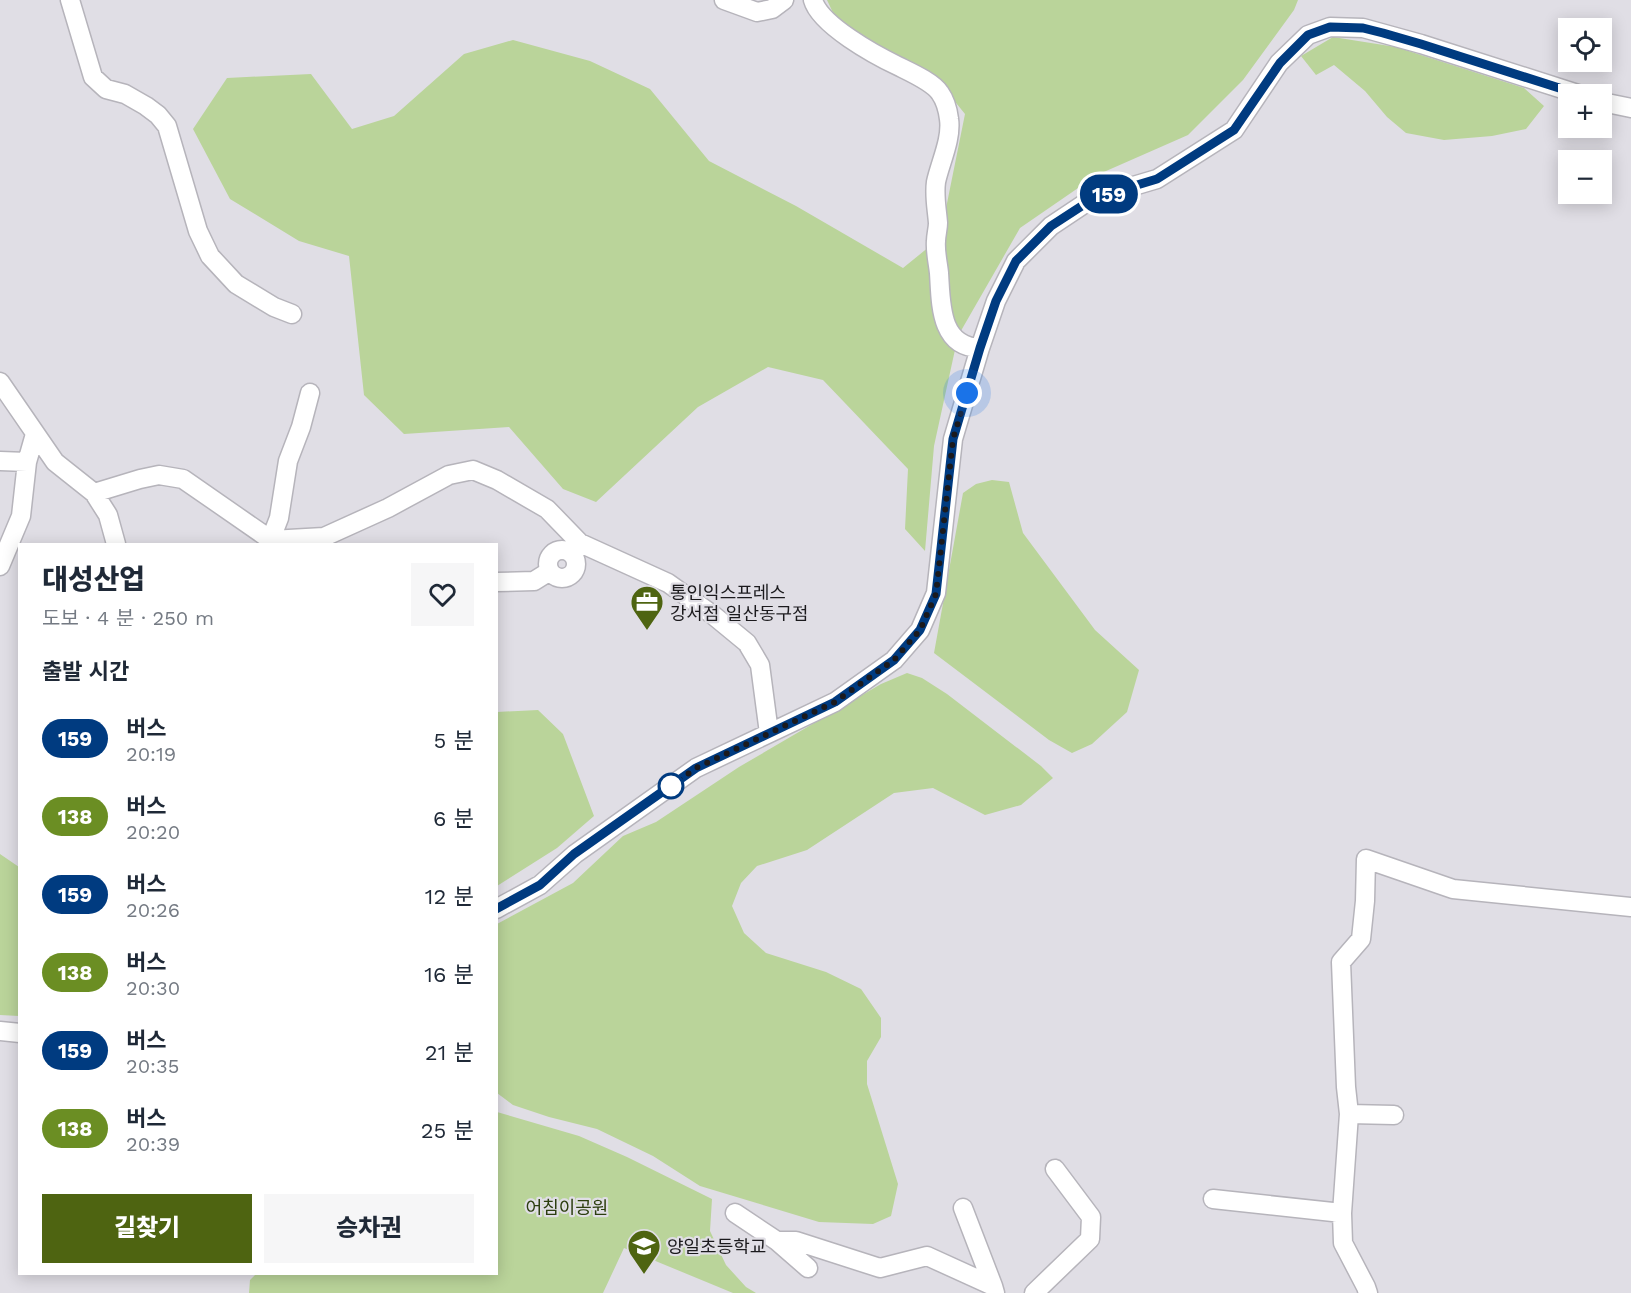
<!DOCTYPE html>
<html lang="ko">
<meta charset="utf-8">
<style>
:root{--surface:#fff;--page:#f6f6f7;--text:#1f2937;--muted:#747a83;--accent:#4e6411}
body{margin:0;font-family:"Work Sans","Noto Sans KR",sans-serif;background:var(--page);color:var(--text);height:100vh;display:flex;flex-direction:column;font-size:22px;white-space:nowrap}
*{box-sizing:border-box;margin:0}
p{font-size:20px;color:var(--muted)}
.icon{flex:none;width:33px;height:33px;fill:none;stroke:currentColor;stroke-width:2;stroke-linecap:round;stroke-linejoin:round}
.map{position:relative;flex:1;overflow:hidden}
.sheet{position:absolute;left:18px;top:543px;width:480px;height:732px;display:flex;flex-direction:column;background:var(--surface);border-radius:0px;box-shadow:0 3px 15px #0003}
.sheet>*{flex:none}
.badge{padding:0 12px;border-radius:20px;font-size:21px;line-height:39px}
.tools{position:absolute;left:1558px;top:18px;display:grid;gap:12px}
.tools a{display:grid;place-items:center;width:54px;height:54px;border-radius:0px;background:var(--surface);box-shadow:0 3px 15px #0003;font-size:30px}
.you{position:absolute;width:30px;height:30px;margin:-15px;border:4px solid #fff;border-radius:50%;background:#1a73e8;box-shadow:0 0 0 9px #1a73e833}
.map>.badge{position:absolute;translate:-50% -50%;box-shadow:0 0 0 3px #fff}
h2{padding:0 24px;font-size:22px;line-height:54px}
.round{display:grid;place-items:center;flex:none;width:63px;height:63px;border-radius:0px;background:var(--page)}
.head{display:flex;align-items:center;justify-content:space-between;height:102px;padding:0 24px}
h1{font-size:28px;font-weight:800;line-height:45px}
.button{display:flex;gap:12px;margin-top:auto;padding:12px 24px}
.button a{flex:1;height:69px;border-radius:0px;background:var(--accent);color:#fff;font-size:24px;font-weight:800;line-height:69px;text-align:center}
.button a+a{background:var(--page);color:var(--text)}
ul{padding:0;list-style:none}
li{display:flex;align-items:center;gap:18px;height:78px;padding:0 24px}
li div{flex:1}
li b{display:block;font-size:22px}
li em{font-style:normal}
li .badge{min-width:66px;font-weight:700;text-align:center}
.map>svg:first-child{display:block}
</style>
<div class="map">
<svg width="1631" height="1293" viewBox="0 0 1631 1293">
<rect width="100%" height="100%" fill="#e0dee5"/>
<!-- green -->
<path fill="#bad49a" d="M827,0H1298L1294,10L1243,80L1188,135L1097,175L1020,228L958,336L934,446L925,551L905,529L908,469L823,380L768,367L698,407L596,502L563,489L509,427L404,434L364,395L349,256L299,241L230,199L193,129L227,78L311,74L352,129L394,116L464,54L513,40L590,61L650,89L709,161L796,206L903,268L940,238L965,114L931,72L843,34Z
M1333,37L1396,47L1524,88L1544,106L1526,129L1492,136L1444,140L1406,133L1387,117L1365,91L1334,65L1316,75L1301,56Z
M992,480L1009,482L1023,533L1095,630L1139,670L1127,712L1092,744L1072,753L1049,740L934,653L963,493L976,484Z
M907,673L922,678L947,694L1041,766L1053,778L1021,805L985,815L933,788L894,793L807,850L757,866L741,883L732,906L744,933L766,953L826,972L861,989L881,1018V1037L867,1061V1084L898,1184L891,1216L873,1224L819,1222L700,1186L653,1156L597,1129L549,1117L513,1105L497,1093V924L573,883L623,836L656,822L739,767L881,684Z
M538,710L563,734L594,816L557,848L497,886V712Z
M0,854L19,867V1016L0,1015Z
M497,1112L579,1136L627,1157L712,1199L710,1231L726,1265L746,1287L756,1293H733L624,1248L603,1293H249L250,1280L256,1274H496Z"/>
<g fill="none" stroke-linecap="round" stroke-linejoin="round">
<defs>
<path id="minor" d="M70,0L93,77L106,89L125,94L146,106L158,115L167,126L198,231L210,256L236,284L274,307L292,314
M724,0L757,12L772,9L784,0
M813,0C820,25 875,55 898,66C910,72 933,82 940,93C945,100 948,111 949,119C952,139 940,163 936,182C934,196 937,209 938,223C938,229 936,235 936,241C935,251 938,263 939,273C941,302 939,347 980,348
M1602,102L1631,108
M0,382L55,462L94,493L108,515L116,544
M0,461L27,462
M94,493L140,479L159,475L183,479L271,540L324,537L388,508L449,475L473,470L497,480L547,509L580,543L668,583L713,615L747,643L760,665L769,733
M269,544L279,518L288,461L301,427L310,393
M548 564a14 14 0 1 1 28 0a14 14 0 1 1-28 0Z
M0,566L21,516L27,462L35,434
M496,582L534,581L550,571
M496,909L540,885L575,854L696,768L835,702L894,660L920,630L936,593L953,439L980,348L996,301L1016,261L1051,226L1093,198L1157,179L1234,130L1279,63L1308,35L1330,27L1363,28L1421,44L1578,94
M0,1031L20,1033
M1349,1114L1394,1115
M1213,1199L1342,1213
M963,1208L993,1286
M735,1213L777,1241H796L880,1268L927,1256L993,1286L995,1293
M777,1241L808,1268
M1034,1293L1090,1239L1091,1217L1055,1169
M1368,1293L1366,1287L1343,1243L1342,1213L1349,1114L1346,1087L1341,962L1361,939L1365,901L1366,859L1453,889L1631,907"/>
</defs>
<!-- minor casing -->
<use href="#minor" stroke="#b6b4bb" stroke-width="21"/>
<!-- minor -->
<use href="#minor" stroke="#fff" stroke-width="18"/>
</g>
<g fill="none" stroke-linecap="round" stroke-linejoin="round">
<defs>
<path id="line" d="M496,909L540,885L574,854L696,768L835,702L894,660L920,630L936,594L953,439L980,348L996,301L1016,261L1051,226L1094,198L1157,179L1234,130L1280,63L1308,35L1330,27L1363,28L1383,33L1421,44L1578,94"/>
</defs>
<!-- line casing -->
<use href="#line" stroke="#fff" stroke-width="14"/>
<!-- line -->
<use href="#line" stroke="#003b80" stroke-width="9"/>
<!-- walk -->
<path stroke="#1b1a1d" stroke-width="6" stroke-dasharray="0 10.8" d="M671,786L696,768L835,702L894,660L920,630L936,594L953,439L967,393"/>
</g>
<!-- icons -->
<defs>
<symbol id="office-pin" viewBox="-11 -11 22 30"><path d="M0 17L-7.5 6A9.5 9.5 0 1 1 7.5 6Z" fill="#4e6411" stroke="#e0dee5"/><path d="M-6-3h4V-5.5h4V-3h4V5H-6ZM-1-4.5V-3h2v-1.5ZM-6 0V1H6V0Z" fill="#fff"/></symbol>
<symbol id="school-pin" viewBox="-11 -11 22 30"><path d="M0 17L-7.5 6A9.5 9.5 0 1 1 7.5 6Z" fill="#4e6411" stroke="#e0dee5"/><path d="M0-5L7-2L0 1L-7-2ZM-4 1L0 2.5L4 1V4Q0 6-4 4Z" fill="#fff"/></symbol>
</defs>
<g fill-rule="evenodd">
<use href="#office-pin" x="628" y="583" width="38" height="52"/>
<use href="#school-pin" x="625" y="1227" width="38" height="52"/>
</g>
<!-- markers -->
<circle fill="#fff" stroke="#003b80" stroke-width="3" cx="671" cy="786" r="12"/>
<g text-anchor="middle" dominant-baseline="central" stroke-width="4.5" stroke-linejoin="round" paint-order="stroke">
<!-- poi labels -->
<g font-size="18" fill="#1b1a1d" stroke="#e0dee5" text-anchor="start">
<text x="670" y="592">통인익스프레스<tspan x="670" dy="21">강서점 일산동구점</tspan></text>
<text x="667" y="1246">양일초등학교</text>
</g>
<!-- park labels -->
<g font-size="18" fill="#2c3e0f" stroke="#e0dee5">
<text x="567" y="1207">어침이공원</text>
</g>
</g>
</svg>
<div class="tools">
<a><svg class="icon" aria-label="locate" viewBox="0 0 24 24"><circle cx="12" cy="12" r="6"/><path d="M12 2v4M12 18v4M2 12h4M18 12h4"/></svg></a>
<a>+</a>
<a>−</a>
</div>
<div class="you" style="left:967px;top:393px"></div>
<b class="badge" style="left:1109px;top:194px;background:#003b80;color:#fff">159</b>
<section class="sheet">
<div class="head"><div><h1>대성산업</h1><p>도보 · 4 분 · 250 m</p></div><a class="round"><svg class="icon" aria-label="heart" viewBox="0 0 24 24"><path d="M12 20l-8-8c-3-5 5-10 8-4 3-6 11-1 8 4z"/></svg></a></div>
<h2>출발 시간</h2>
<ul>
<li><span class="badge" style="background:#003b80;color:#fff">159</span><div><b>버스</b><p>20:19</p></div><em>5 분</em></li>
<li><span class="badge" style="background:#6b8e23;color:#fff">138</span><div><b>버스</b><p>20:20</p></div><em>6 분</em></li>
<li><span class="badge" style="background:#003b80;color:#fff">159</span><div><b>버스</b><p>20:26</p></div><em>12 분</em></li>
<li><span class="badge" style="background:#6b8e23;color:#fff">138</span><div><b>버스</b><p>20:30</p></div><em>16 분</em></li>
<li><span class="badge" style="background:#003b80;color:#fff">159</span><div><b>버스</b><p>20:35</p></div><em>21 분</em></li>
<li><span class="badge" style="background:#6b8e23;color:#fff">138</span><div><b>버스</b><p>20:39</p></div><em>25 분</em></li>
</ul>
<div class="button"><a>길찾기</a><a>승차권</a></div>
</section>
</div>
